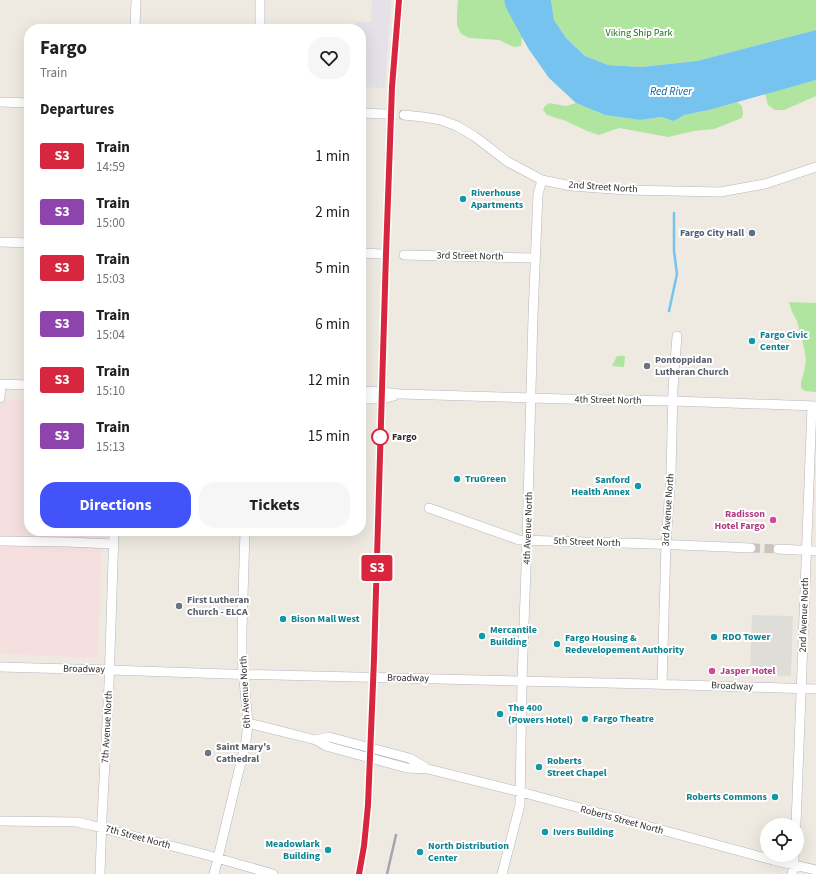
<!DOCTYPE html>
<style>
:root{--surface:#fff;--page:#f6f6f6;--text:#202124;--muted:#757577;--accent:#4353fa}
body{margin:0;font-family:"Source Sans 3",sans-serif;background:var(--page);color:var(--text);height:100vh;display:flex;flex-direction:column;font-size:15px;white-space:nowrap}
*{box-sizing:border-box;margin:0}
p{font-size:13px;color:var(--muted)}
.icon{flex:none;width:22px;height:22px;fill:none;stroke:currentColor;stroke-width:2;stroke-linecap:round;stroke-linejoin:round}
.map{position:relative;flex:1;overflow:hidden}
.drawer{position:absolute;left:24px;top:24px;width:342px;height:512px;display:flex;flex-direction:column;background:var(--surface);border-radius:16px;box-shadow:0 4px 16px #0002}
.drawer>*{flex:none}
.badge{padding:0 8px;border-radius:3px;font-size:14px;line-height:26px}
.controls{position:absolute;left:760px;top:818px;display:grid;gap:8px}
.controls a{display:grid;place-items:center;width:44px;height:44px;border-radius:50%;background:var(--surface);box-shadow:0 4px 16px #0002;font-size:20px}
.map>.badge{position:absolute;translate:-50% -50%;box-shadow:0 0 0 2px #fff}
h2{padding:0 16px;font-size:15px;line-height:36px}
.round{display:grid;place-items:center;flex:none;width:42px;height:42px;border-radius:16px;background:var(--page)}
.headline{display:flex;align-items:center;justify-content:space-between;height:68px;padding:0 16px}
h1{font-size:19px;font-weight:700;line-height:30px}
.button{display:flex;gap:8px;margin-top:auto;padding:8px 16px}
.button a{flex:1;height:46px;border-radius:16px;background:var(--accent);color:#fff;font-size:16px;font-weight:700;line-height:46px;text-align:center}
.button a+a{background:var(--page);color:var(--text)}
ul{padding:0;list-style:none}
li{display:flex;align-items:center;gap:12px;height:56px;padding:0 16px}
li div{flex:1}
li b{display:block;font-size:15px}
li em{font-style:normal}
li .badge{min-width:44px;font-weight:700;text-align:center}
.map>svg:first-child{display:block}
</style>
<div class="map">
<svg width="816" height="874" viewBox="0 0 816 874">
<rect width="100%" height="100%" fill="#efeae1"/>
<!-- industrial -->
<path fill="#e4e1e8" d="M372,0H391L385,88L361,87V29H355V22H371Z"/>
<!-- medical -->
<path fill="#f5e0df" d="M0,399L29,400V531H102L98,658L0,654Z"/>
<!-- green -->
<path fill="#afe59e" d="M458,0H504L506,8L522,36L521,46L514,47L499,40L469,38L461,34L457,25V14Z
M551,0H816V30L697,61L641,67L608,65L585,56L566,38L554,20Z
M816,80V96L784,110H775L768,105L765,94Z
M737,102L742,106L743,113L742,118L714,129L694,131L668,137L619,128L599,135L587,131L566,121L547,115L543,110L545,106L549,103L566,106L576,103L605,115L640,120L662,117L673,121L678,119L684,115L709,110Z
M789,302L816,303V392L805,391L801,388V382L804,372L806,360L804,348L797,321L792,312Z
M617,356H625L624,367L612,366Z"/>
<!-- plaza -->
<path fill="#dfddd8" d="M752,615L793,616L791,676L750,675Z"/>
<!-- water -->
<path fill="#76c3ef" d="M504,0H551L554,20L566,38L585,56L608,65L641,67L697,61L816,30V80L709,110L684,115L678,119L673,121L662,117L640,120L605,115L576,103L549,78L528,48L506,8Z"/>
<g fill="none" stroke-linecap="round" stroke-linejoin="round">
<!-- stream -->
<path stroke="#76c3ef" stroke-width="2.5" d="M669,311L677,274L674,251V213"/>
<!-- minor-tunnel -->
<path stroke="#c8c4bd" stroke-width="9" stroke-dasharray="9 4.5" stroke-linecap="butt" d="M386,114L404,115
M751,548L778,549"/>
<defs>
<path id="minor" d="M135,29L136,0
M260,29V0
M0,102L29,103
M361,113L386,114
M404,115L423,117L441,120L457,126L474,136L508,162L542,180L571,186L626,190L720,192L765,184L816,167
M0,242L29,243
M361,253L382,254
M404,255L535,258
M0,384L29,385
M361,391L382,392L400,394L565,399L673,401L816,406
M0,398L1,384
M361,399H382L394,396
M429,508L519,540L654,544L751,548
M0,541L67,542L113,544
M778,549L816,551
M0,667L110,670L228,674L650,684L816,689
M662,684L666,544L671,474L673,389L677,336
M248,723L316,740L326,746L407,768L428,769L521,792L773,860L816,870
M316,740L329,737L409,758L425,767
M0,821L77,822L90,825L203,854L273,874
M796,825L812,406
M100,874L102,818L109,684L114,531
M214,874L246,741L248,723L242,659V629L245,531
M502,874L520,805L522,681L527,540L533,316L538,194L542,180
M792,874L794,865V855"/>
</defs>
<!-- minor casing -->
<use href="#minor" stroke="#b4b5c1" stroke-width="10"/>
<!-- minor -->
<use href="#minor" stroke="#fff" stroke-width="9"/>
<!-- rail -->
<path stroke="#a3a4b8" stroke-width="2.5" d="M359,874L364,846L368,805L374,659L386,254L391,87L399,0
M387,874L396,835"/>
</g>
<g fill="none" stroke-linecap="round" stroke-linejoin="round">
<defs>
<path id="line" d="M359,874L364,846L368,805L374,659L386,254L392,87L399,0"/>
</defs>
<!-- line casing -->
<use href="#line" stroke="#fff" stroke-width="9"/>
<!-- line -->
<use href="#line" stroke="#d7263d" stroke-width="6"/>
</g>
<!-- markers -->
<g fill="#0f9aa8" stroke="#fff" stroke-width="1.5">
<circle cx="463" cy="199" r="4"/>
<circle cx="752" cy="341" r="4"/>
<circle cx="457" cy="479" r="4"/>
<circle cx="638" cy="486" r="4"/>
<circle cx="283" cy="619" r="4"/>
<circle cx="482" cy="636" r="4"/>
<circle cx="714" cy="637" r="4"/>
<circle cx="557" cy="644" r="4"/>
<circle cx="500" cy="714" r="4"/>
<circle cx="585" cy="719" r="4"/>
<circle cx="539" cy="767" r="4"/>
<circle cx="775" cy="797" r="4"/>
<circle cx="545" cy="832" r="4"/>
<circle cx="328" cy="850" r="4"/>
<circle cx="420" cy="852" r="4"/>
</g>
<circle fill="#5c6f8a" stroke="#fff" stroke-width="1.5" cx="752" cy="233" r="4"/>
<g fill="#6b7280" stroke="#fff" stroke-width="1.5">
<circle cx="647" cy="366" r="4"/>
<circle cx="179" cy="606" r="4"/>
<circle cx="208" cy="753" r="4"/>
</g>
<circle fill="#fff" stroke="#d7263d" stroke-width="2" cx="380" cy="437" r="8"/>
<g fill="#d1479c" stroke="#fff" stroke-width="1.5">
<circle cx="773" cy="520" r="4"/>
<circle cx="712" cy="671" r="4"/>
</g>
<g text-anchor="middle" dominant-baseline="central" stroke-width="4" stroke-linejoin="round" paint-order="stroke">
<!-- park labels -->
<g font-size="10" fill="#246d1b" stroke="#fff">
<text x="639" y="33">Viking Ship Park</text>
</g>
<!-- street labels -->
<g font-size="10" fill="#2e2e2e" stroke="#fff">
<text transform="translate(603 187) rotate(4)">2nd Street North</text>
<text transform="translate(470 256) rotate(1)">3rd Street North</text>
<text transform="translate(608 400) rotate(1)">4th Street North</text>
<text transform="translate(668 510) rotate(-86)">3rd Avenue North</text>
<text transform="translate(528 528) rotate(-88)">4th Avenue North</text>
<text transform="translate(587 542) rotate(2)">5th Street North</text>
<text transform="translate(804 615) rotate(-88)">2nd Avenue North</text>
<text transform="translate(84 669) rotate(1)">Broadway</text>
<text transform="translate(408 678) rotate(1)">Broadway</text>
<text transform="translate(732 686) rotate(2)">Broadway</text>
<text transform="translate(245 692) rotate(-93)">6th Avenue North</text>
<text transform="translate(107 727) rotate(-87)">7th Avenue North</text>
<text transform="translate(622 820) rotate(15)">Roberts Street North</text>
<text transform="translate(138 837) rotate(15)">7th Street North</text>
</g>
<!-- culture labels -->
<g font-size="10" font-weight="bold" fill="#0d838f" stroke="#fff" text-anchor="start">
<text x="471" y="193">Riverhouse<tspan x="471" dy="12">Apartments</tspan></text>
<text x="760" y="335">Fargo Civic<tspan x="760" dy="12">Center</tspan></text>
<text x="465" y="479">TruGreen</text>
<text x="630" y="480" text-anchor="end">Sanford<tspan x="630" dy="12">Health Annex</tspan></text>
<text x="291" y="619">Bison Mall West</text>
<text x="490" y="630">Mercantile<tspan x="490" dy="12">Building</tspan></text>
<text x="722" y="637">RDO Tower</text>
<text x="565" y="638">Fargo Housing &amp;<tspan x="565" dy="12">Redevelopement Authority</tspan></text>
<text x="508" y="708">The 400<tspan x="508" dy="12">(Powers Hotel)</tspan></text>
<text x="593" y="719">Fargo Theatre</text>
<text x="547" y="761">Roberts<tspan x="547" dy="12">Street Chapel</tspan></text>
<text x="767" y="797" text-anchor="end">Roberts Commons</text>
<text x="553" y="832">Ivers Building</text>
<text x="320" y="844" text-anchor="end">Meadowlark<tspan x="320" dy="12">Building</tspan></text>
<text x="428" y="846">North Distribution<tspan x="428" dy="12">Center</tspan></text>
</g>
<!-- service labels -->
<g font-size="10" font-weight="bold" fill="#4e5e75" stroke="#fff" text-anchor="end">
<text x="744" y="233">Fargo City Hall</text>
</g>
<!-- worship labels -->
<g font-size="10" font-weight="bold" fill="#5b616d" stroke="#fff" text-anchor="start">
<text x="655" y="360">Pontoppidan<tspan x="655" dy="12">Lutheran Church</tspan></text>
<text x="187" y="600">First Lutheran<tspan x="187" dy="12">Church - ELCA</tspan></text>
<text x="216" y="747">Saint Mary's<tspan x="216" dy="12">Cathedral</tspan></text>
</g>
<!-- stop labels -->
<g font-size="10" font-weight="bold" fill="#2e2e2e" stroke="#fff" text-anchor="start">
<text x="392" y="437">Fargo</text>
</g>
<!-- hotel labels -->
<g font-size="10" font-weight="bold" fill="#b23c85" stroke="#fff" text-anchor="end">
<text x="765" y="514">Radisson<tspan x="765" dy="12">Hotel Fargo</tspan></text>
<text x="720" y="671" text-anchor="start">Jasper Hotel</text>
</g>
<!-- water labels -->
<g font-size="11" font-style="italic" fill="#0e60a2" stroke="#fff">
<text x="671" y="91">Red River</text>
</g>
</g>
</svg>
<div class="controls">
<a><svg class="icon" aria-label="locate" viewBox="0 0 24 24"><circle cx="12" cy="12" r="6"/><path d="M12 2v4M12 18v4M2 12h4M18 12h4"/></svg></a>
</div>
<b class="badge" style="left:377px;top:568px;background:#d7263d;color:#fff">S3</b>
<section class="drawer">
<div class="headline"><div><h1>Fargo</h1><p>Train</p></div><a class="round"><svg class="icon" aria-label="heart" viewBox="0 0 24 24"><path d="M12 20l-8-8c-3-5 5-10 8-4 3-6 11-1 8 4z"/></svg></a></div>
<h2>Departures</h2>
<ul>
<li><span class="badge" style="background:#d7263d;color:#fff">S3</span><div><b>Train</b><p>14:59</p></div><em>1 min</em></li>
<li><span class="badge" style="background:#8e44ad;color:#fff">S3</span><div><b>Train</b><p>15:00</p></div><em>2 min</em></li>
<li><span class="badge" style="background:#d7263d;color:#fff">S3</span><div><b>Train</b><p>15:03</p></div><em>5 min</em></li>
<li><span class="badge" style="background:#8e44ad;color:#fff">S3</span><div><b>Train</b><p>15:04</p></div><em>6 min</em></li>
<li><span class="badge" style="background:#d7263d;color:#fff">S3</span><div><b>Train</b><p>15:10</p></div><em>12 min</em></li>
<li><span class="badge" style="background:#8e44ad;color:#fff">S3</span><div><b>Train</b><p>15:13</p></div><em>15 min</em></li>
</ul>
<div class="button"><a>Directions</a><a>Tickets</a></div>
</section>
</div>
